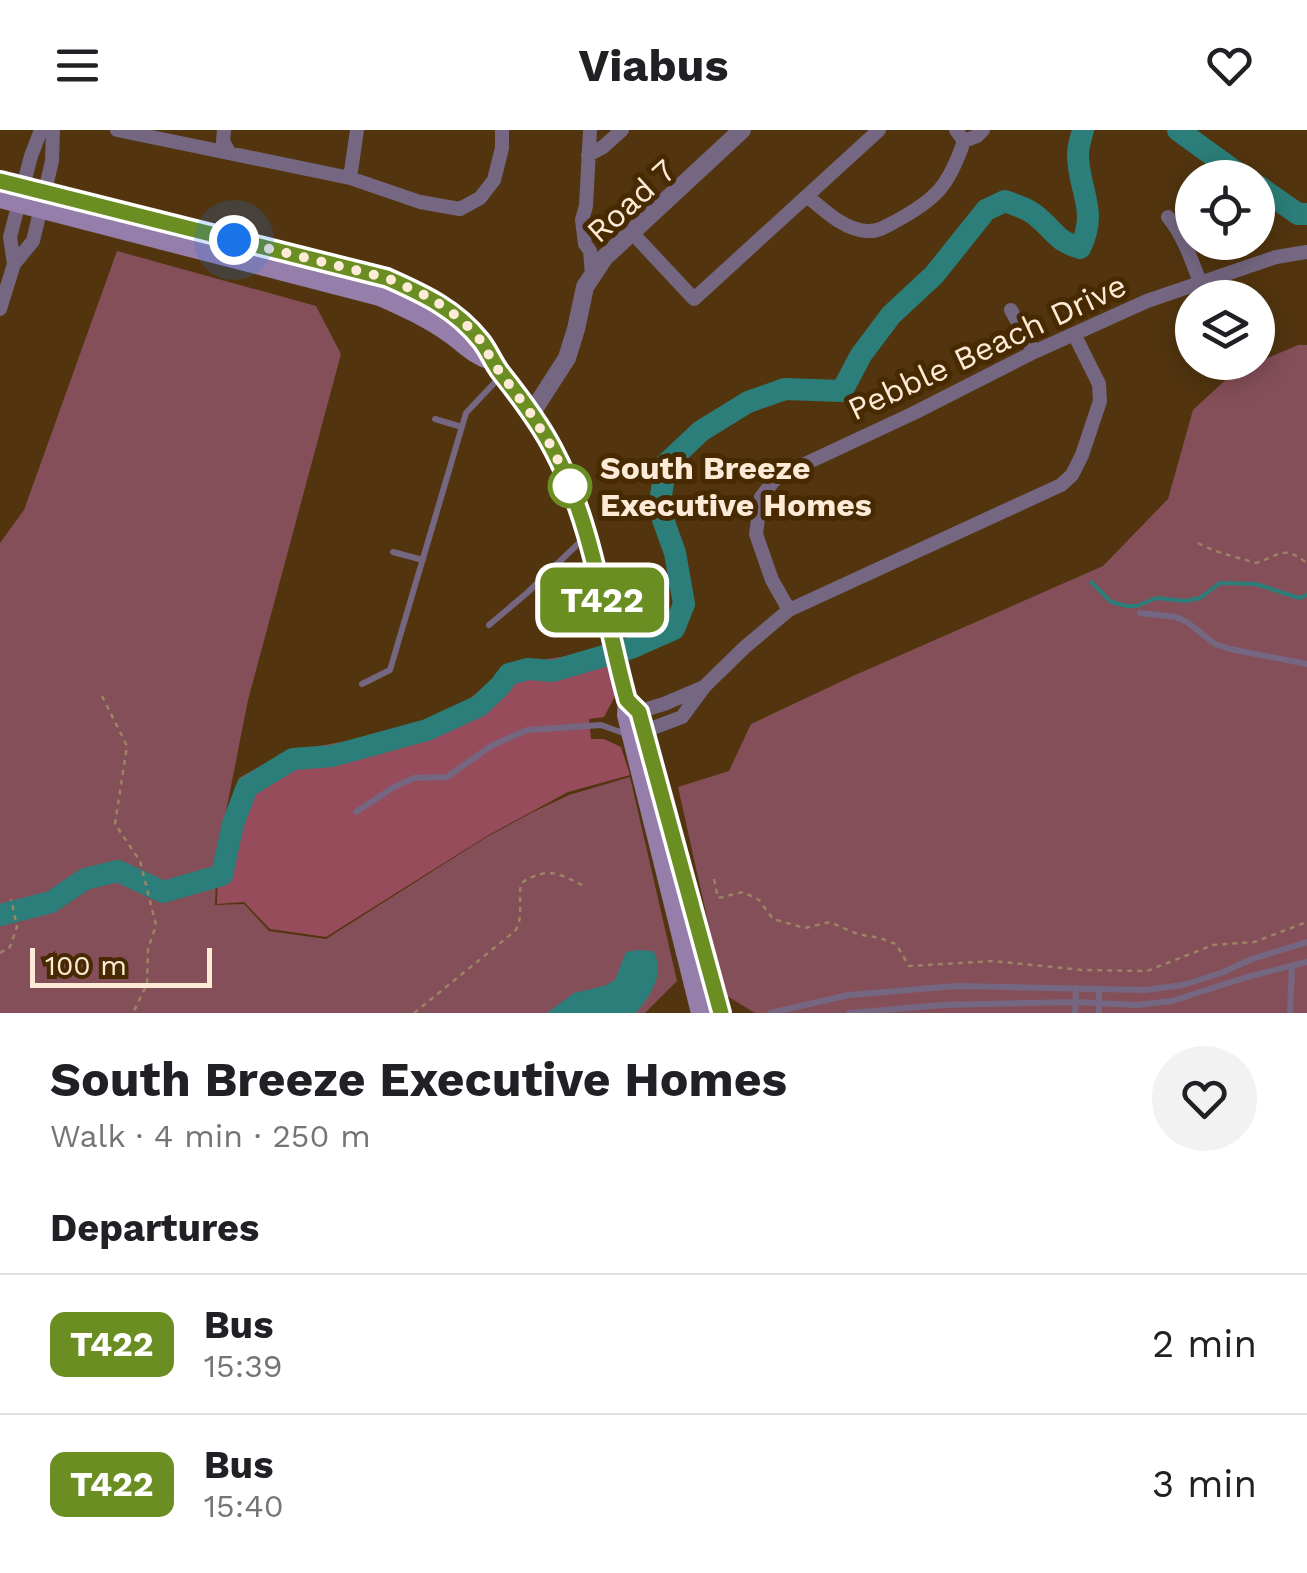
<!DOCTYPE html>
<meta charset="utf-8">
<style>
:root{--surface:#fff;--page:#f2f2f2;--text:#202124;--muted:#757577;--line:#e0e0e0}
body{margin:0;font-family:"Work Sans",sans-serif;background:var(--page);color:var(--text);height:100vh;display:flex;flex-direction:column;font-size:38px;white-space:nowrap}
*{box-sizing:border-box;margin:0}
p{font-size:32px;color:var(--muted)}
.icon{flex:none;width:55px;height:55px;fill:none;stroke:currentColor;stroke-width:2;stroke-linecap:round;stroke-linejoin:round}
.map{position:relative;height:883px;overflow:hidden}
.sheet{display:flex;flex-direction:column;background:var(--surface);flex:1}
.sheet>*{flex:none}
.badge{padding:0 20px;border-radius:15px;font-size:35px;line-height:65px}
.tools{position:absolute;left:1175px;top:30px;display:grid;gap:20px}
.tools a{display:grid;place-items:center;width:100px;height:100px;border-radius:50%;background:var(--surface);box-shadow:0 5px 25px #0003;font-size:50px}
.scale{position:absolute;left:30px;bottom:25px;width:182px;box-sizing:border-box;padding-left:10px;border:5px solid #feebd7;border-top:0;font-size:28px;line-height:35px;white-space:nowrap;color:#feebd7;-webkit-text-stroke:8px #472a02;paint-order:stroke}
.you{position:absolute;width:50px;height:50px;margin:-25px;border:8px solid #fff;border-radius:50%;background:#1a73e8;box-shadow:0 0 0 15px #1a73e833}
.map>.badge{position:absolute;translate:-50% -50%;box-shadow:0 0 0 5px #fff}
h2{padding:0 50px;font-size:38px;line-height:90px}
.round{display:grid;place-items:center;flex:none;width:105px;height:105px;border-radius:52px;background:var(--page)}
.headline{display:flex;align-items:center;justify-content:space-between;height:170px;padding:0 50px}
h1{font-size:48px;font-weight:700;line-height:75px}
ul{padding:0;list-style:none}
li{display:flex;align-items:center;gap:30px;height:140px;padding:0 50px;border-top:2px solid var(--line)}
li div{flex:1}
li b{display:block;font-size:38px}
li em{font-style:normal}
li .badge{min-width:110px;font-weight:700;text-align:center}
header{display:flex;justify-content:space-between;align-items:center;height:130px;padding:0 50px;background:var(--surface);font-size:45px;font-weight:700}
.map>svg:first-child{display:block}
</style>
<header><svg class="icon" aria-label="menu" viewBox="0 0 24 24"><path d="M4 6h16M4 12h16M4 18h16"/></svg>Viabus<svg class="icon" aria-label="heart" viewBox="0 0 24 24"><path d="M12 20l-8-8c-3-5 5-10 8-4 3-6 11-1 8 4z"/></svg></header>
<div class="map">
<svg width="1307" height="883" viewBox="0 0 1307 883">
<rect width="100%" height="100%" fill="#52350f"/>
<!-- green -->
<path fill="#854f59" d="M117,121L316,176L341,224L248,570L217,727L215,775L244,774L269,801L326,809L485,708L531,683L569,665L630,647L677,851L645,883H0V413L24,380Z
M1298,215H1307V883H755L724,864L678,657L729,641L751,594L853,546L1103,436L1168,369L1193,280L1233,243Z"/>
<!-- forest -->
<path fill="#964c5b" d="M604,520L615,566L604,587L589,589L591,609H604L621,617L630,645L568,662L487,706L326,807L270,799L244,772L217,774C218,732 222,687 239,648L284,623L351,610L435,587L468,570L490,552L505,536Z"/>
<!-- water -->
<path fill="#2b7e79" d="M638,820L653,821C666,843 651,865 636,883H547L574,863L604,856L615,850L626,822Z"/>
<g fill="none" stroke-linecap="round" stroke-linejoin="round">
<!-- stream -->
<path stroke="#2b7e79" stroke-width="4" d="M1091,452L1111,472L1127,476H1137L1156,468L1185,471L1200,468L1220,453L1256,454L1299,468L1307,465"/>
<!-- river -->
<path stroke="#2b7e79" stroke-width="22" d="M1178,0L1244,48
M1258,56L1298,84H1307
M0,785L51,772L85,749L118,741L163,762L222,745L233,694L247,657L293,629L332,626L427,600L479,576L500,556L509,544L528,539L553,541L631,518L674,499L684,474L675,423L659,378L666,334L701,301L748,272L785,259L842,261L861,225L891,185L934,145L986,80L1005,71C1019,76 1031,80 1041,90C1058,105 1057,111 1080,118C1099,80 1078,61 1078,24C1078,16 1081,8 1083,0"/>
<!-- path -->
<path stroke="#9b8364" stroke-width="2.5" stroke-dasharray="5 5" stroke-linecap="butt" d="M1198,413C1216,423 1236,427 1256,433C1280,426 1282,414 1307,433
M102,566L127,616L115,694L140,731L156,795L148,819L147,854L133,883
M714,749L718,768L743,762L759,770L773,789L805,798L830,792L857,804L880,808L896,814L909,836L994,831L1081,840L1147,841L1213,815L1254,812L1307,792
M0,823L10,817L17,797L11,769
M414,883L515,801C524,787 518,770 521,753C549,736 558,743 586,757"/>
<!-- service -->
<path stroke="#756782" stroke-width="6" d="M435,289L462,297
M393,422L423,430
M1140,483L1176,487L1187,492L1215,514L1230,519L1307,534
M489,495L527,463L581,411
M362,554L390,540L466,283L498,249
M356,682L394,657L414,648L447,647L491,616L527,600L601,595L626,604
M1099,859V883
M770,883L849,865L956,856L1145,860L1183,855L1221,843L1252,829L1307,812
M849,883L943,875L1076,872L1137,875L1172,871L1247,847L1307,832
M1075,883L1076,858
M1290,883L1292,835"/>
<!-- minor -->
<path stroke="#756782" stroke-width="14" d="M117,0L350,48L420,72L460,79L480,68L494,50L502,18V0
M224,0L223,11L229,22
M590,0L586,76L582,90L585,114L590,121L592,145
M956,0L964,11L977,6L983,0
M588,25L603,17L622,0
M350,48L357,0
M808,67C824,80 844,100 867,101C878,102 887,96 896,91C937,69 949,55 964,11
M1168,87C1184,107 1191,129 1200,152
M637,108L694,169L879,0
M14,134L10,107L31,26L41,0
M0,179L14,134L33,111L52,31L53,0
M1011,180L1034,222
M789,480L772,450L756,404L761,367L777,347L914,283L1034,222L1147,171L1276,127L1307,122
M627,585L664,574L704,557
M632,606L682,587L704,557L745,517L789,480L1061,355L1072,345L1082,325L1100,271L1099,254L1074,204"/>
<!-- tertiary -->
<path stroke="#756782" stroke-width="18" d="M531,284L567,228L576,199L585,157L604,128L742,0"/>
<!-- secondary -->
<path stroke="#957ea9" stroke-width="20" d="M0,51L387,148C423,164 456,179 481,211C489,221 494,233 502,244C520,268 540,293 554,320C594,398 602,488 628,571L627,585L632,606L701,883
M0,68L380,166C405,177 429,188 451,204C466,215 473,224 491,230
M658,656L721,883"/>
</g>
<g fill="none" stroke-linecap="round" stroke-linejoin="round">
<defs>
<path id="line" d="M0,51L387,148C423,164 456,179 481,211C489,221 493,233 501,243C520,267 539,292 553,319C594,396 604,487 627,570L639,582L721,883"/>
</defs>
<!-- line casing -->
<use href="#line" stroke="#fff" stroke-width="22"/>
<!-- line -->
<use href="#line" stroke="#6b8e23" stroke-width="15"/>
<!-- walk -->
<path stroke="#feebd7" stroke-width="10" stroke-dasharray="0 18" d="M234,110L387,148L431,168L462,190L484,214L491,230L531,284L553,319L572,363L570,356"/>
</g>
<!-- markers -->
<circle fill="#fff" stroke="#6b8e23" stroke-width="5" cx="570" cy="356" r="20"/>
<g text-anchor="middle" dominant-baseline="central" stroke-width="10" stroke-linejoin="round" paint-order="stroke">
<!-- street labels -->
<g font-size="32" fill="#feebd7" stroke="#472a02">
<text transform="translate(631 71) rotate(-42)">Road 7</text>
<text transform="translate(987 217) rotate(-25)">Pebble Beach Drive</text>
</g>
<!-- stop labels -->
<g font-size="32" font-weight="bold" fill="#feebd7" stroke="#472a02" text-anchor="start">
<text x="600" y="338">South Breeze<tspan x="600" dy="37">Executive Homes</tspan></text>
</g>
</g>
</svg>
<div class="tools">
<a><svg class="icon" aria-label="locate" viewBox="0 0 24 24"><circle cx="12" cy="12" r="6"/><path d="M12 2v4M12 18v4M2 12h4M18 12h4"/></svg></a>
<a><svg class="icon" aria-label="layers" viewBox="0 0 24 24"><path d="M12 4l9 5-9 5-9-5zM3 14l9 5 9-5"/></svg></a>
</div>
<div class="scale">100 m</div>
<div class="you" style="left:234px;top:110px"></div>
<b class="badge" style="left:602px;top:470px;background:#6b8e23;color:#fff">T422</b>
</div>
<section class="sheet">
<div class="headline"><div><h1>South Breeze Executive Homes</h1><p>Walk · 4 min · 250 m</p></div><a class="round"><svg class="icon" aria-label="heart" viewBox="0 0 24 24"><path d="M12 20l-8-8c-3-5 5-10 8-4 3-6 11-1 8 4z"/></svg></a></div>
<h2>Departures</h2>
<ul>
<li><span class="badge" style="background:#6b8e23;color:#fff">T422</span><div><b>Bus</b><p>15:39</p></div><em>2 min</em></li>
<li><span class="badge" style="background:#6b8e23;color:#fff">T422</span><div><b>Bus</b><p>15:40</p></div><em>3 min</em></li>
</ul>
</section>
